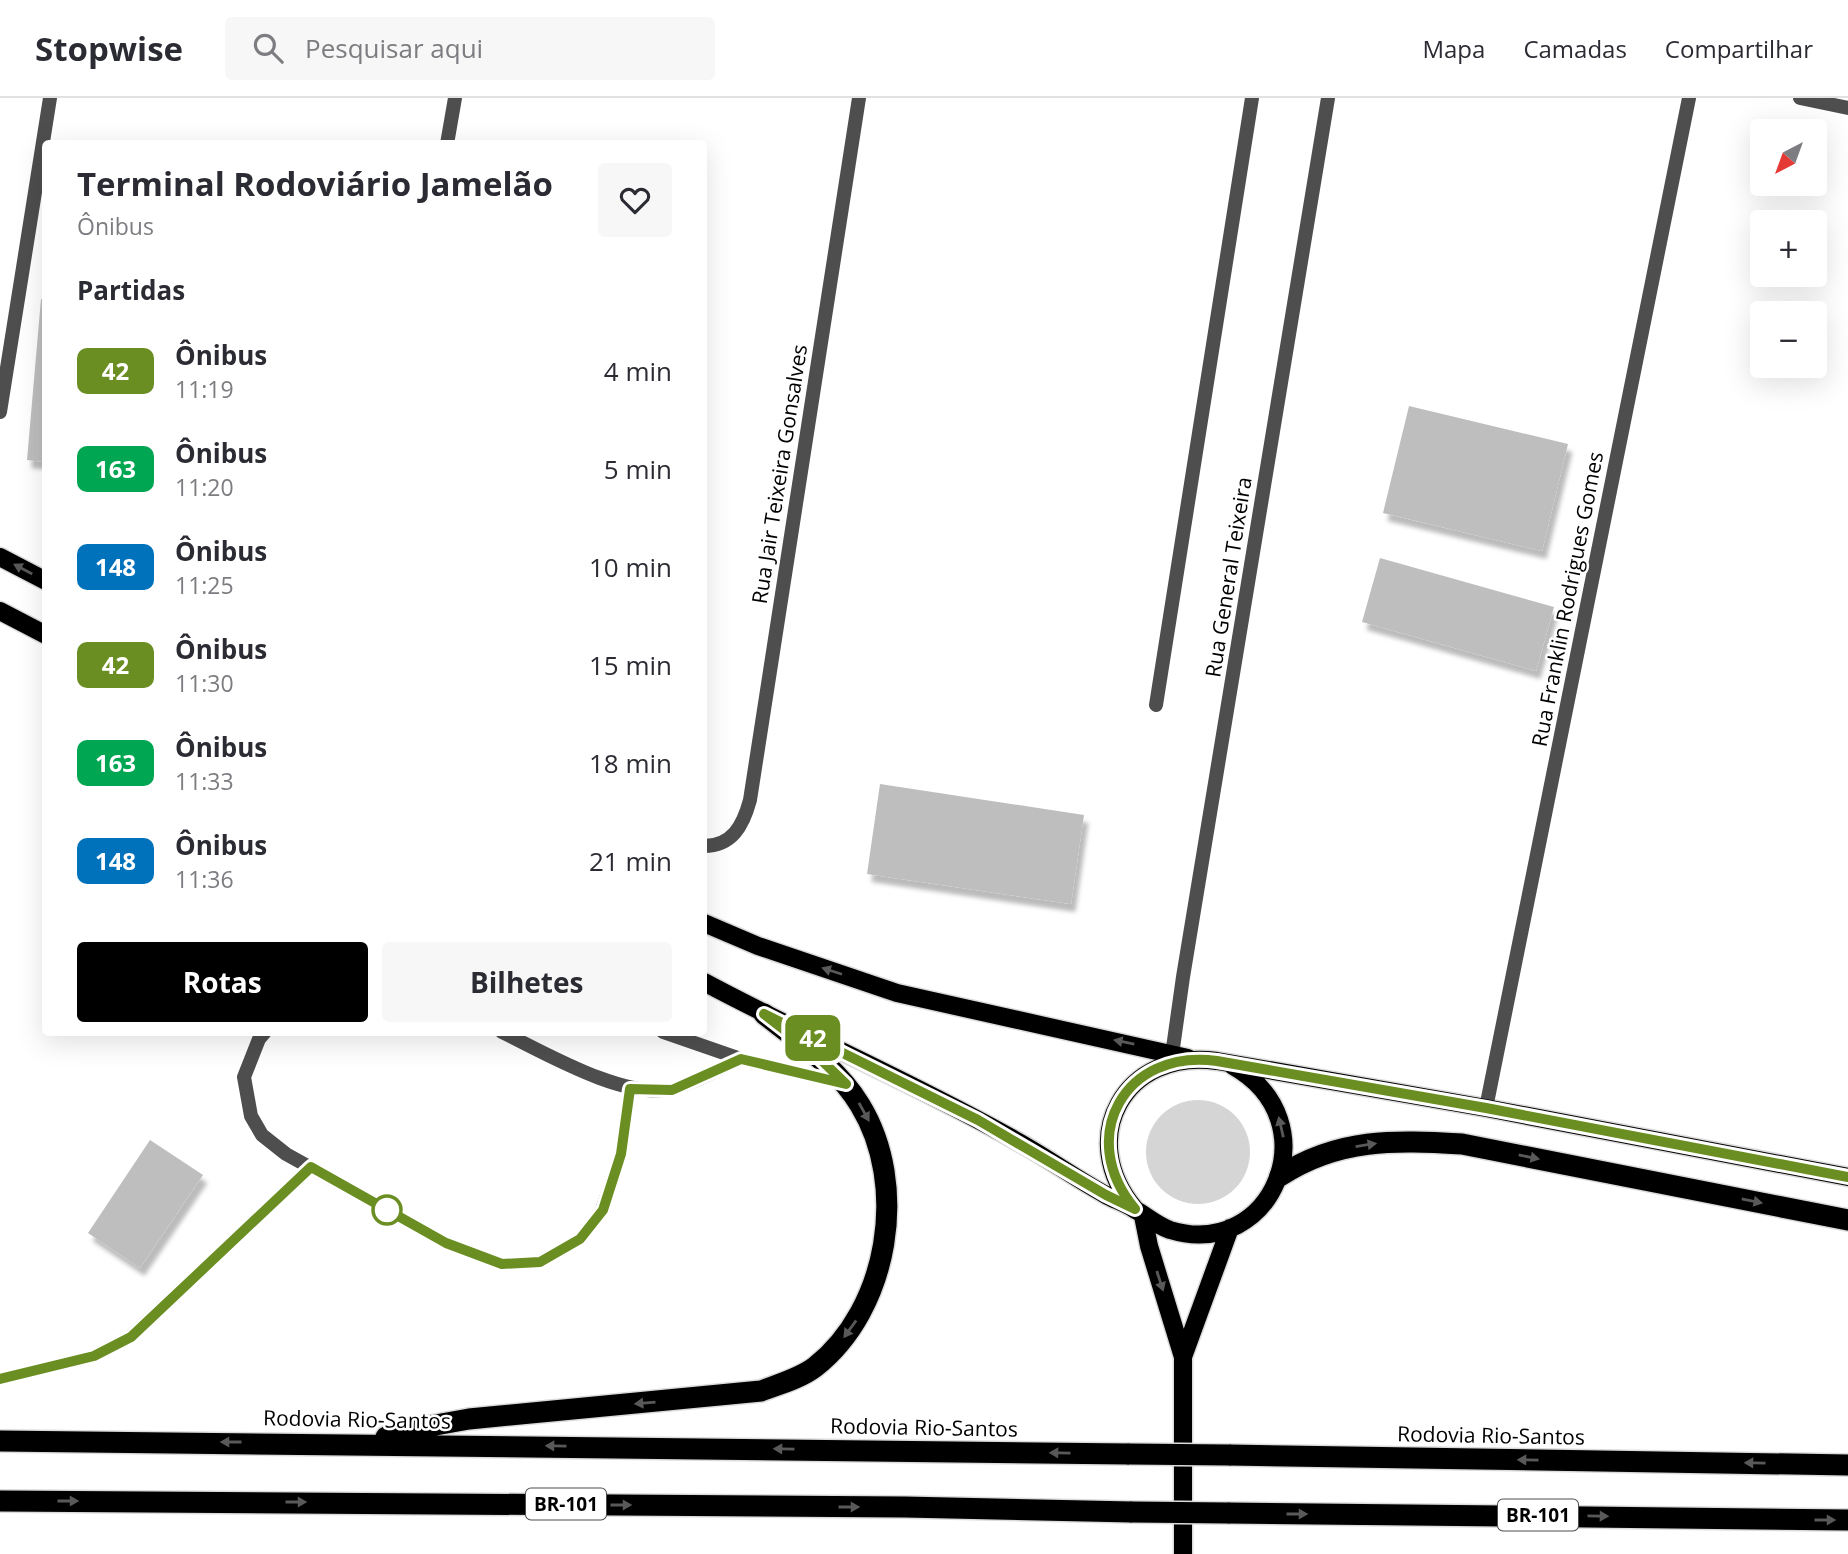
<!DOCTYPE html>
<html lang="pt">
<meta charset="utf-8">
<style>
:root{--surface:#fff;--page:#f7f7f7;--text:#2b2b33;--muted:#7c7c81;--line:#e1e1e2;--accent:#000}
body{margin:0;font-family:"Open Sans",sans-serif;background:var(--page);color:var(--text);height:100vh;display:flex;flex-direction:column;font-size:26px;white-space:nowrap}
*{box-sizing:border-box;margin:0}
p{font-size:23px;color:var(--muted)}
.icon{flex:none;width:38px;height:38px;fill:none;stroke:currentColor;stroke-width:2;stroke-linecap:round;stroke-linejoin:round}
.map{position:relative;flex:1;overflow:hidden}
.panel{position:absolute;left:42px;top:42px;width:665px;height:896px;display:flex;flex-direction:column;background:var(--surface);border-radius:7px;box-shadow:0 7px 28px #0002}
.panel>*{flex:none}
.badge{padding:0 14px;border-radius:10px;font-size:24px;line-height:46px}
.needle{width:46px;rotate:221deg}
.buttons{position:absolute;left:1750px;top:21px;display:grid;gap:14px}
.buttons a{display:grid;place-items:center;width:77px;height:77px;border-radius:7px;background:var(--surface);box-shadow:0 7px 28px #0002;font-size:35px}
.map>.badge{position:absolute;translate:-50% -50%;box-shadow:0 0 0 4px #fff}
h2{padding:0 35px;font-size:26px;line-height:63px}
.round{display:grid;place-items:center;flex:none;width:74px;height:74px;border-radius:7px;background:var(--page)}
.overview{display:flex;align-items:center;justify-content:space-between;height:119px;padding:0 35px}
h1{font-size:33px;font-weight:700;line-height:52px}
.button{display:flex;gap:14px;margin-top:auto;padding:14px 35px}
.button a{flex:1;height:80px;border-radius:7px;background:var(--accent);color:#fff;font-size:28px;font-weight:700;line-height:80px;text-align:center}
.button a+a{background:var(--page);color:var(--text)}
ul{padding:0;list-style:none}
li{display:flex;align-items:center;gap:21px;height:98px;padding:0 35px}
li div{flex:1}
li b{display:block;font-size:26px}
li em{font-style:normal}
li .badge{min-width:77px;font-weight:700;text-align:center}
header{display:flex;align-items:center;gap:42px;box-sizing:border-box;height:98px;padding:0 35px;background:var(--surface);border-bottom:2px solid var(--line)}
header strong{font-size:33px}
nav{display:flex;gap:38px;margin-inline-start:auto;font-size:24px}
.search{width:490px;height:63px;background:var(--page);display:flex;align-items:center;gap:18px;box-sizing:border-box;padding:0 24px;border-radius:7px;color:var(--muted);font-size:26px}
.map>svg:first-child{display:block}
</style>
<header>
<strong>Stopwise</strong>
<div class="search"><svg class="icon" aria-label="search" viewBox="0 0 24 24"><circle cx="10" cy="10" r="6"/><path d="M15 15l6 6"/></svg>Pesquisar aqui</div>
<nav><a>Mapa</a><a>Camadas</a><a>Compartilhar</a></nav>
</header>
<div class="map">
<svg width="1848" height="1456" viewBox="0 0 1848 1456">
<defs>
<filter id="shadow"><feDropShadow dx="4.5" dy="8" stdDeviation="2" flood-color="#0004"/></filter>
</defs>
<rect width="100%" height="100%" fill="#fff"/>
<!-- green -->
<path fill="#d5d5d5" d="M1146 1054a52 52 0 1 1 104 0a52 52 0 1 1-104 0Z"/>
<!-- building -->
<path fill="#bebebe" filter="url(#shadow)" d="M41,201L46,202V364L27,362Z
M1409,308L1568,346L1542,453L1383,415Z
M1380,460L1554,509L1536,573L1362,524Z
M880,686L1084,717L1071,806L867,776Z
M150,1042L203,1077L140,1170L88,1135Z"/>
<g fill="none" stroke-linecap="round" stroke-linejoin="round">
<defs>
<path id="primary" d="M0,459L46,483
M0,513L46,537
M704,825L758,848L897,895L1188,960
M704,884C807,939 914,985 1015,1042C1046,1059 1075,1080 1106,1097C1115,1102 1125,1105 1134,1111C1147,1118 1156,1127 1170,1132C1273,1163 1331,1023 1233,968
M1135,1111C1075,1040 1125,950 1217,963L1486,1010L1848,1079
M1143,1118L1149,1148L1183,1259V1456
M1183,1259L1230,1130"/>
<path id="motorway" d="M1280,1078C1338,1040 1395,1042 1462,1046L1848,1122
M386,1339L408,1332L469,1321L761,1293C779,1286 799,1281 815,1269C889,1211 909,1087 860,1007C837,969 798,943 764,916
M0,1343L1129,1356
M1229,1357L1848,1367
M0,1403L905,1409L1132,1414
M1228,1415L1848,1422"/>
</defs>
<!-- primary casing -->
<use href="#primary" stroke="#dbdbdb" stroke-width="21"/>
<!-- motorway casing -->
<use href="#motorway" stroke="#dbdbdb" stroke-width="24"/>
<!-- service -->
<path stroke="#4e4e4e" stroke-width="14" d="M265,934L259,941L244,979L251,1018L262,1037L286,1056L446,1145L502,1166L540,1164L580,1141L602,1112L621,1056L630,991
M502,934C545,955 625,1002 672,991C690,987 723,969 741,961
M663,934L741,961L844,985
M0,1281L94,1258L130,1239L311,1069"/>
<!-- minor -->
<path stroke="#4e4e4e" stroke-width="14" d="M1800,0L1848,10
M447,46L455,0
M0,314L50,0
M1156,607L1252,0
M704,748C732,748 743,728 750,702L859,0
M1171,964L1183,879L1328,0
M1486,1010L1689,0"/>
<!-- primary -->
<use href="#primary" stroke="#000" stroke-width="18"/>
<!-- motorway -->
<use href="#motorway" stroke="#000" stroke-width="21"/>
<defs>
<path id="motorway-bridge" d="M1129,1356L1229,1357
M1132,1414L1228,1415"/>
</defs>
<!-- motorway-bridge casing -->
<use href="#motorway-bridge" stroke="#dbdbdb" stroke-width="24" stroke-linecap="butt"/>
<!-- motorway-bridge -->
<use href="#motorway-bridge" stroke="#000" stroke-width="21"/>
</g>
<!-- one-way arrows -->
<defs><path id="oneway-solid" d="M-6-.8H1V-3.2L6.5 0L1 3.2V.8H-6Z" transform="scale(1.75)"/></defs>
<g fill="#595959">
<use href="#oneway-solid" transform="translate(23 471) rotate(-152)"/>
<use href="#oneway-solid" transform="translate(832 873) rotate(-162)"/>
<use href="#oneway-solid" transform="translate(1124 944) rotate(-168)"/>
<use href="#oneway-solid" transform="translate(864 1014) rotate(61)"/>
<use href="#oneway-solid" transform="translate(1281 1029) rotate(-103)"/>
<use href="#oneway-solid" transform="translate(1366 1047) rotate(-9)"/>
<use href="#oneway-solid" transform="translate(1529 1059) rotate(11)"/>
<use href="#oneway-solid" transform="translate(1752 1103) rotate(11)"/>
<use href="#oneway-solid" transform="translate(1160 1183) rotate(72)"/>
<use href="#oneway-solid" transform="translate(850 1231) rotate(126)"/>
<use href="#oneway-solid" transform="translate(645 1305) rotate(175)"/>
<use href="#oneway-solid" transform="translate(231 1344) rotate(-180)"/>
<use href="#oneway-solid" transform="translate(556 1348) rotate(-179)"/>
<use href="#oneway-solid" transform="translate(784 1351) rotate(-179)"/>
<use href="#oneway-solid" transform="translate(1060 1355) rotate(-179)"/>
<use href="#oneway-solid" transform="translate(1528 1362) rotate(-179)"/>
<use href="#oneway-solid" transform="translate(1755 1365) rotate(-179)"/>
<use href="#oneway-solid" transform="translate(68 1403)"/>
<use href="#oneway-solid" transform="translate(296 1404)"/>
<use href="#oneway-solid" transform="translate(621 1407)"/>
<use href="#oneway-solid" transform="translate(849 1409)"/>
<use href="#oneway-solid" transform="translate(1297 1416)"/>
<use href="#oneway-solid" transform="translate(1598 1418) rotate(1)"/>
<use href="#oneway-solid" transform="translate(1825 1422)"/>
</g>
<g fill="none" stroke-linecap="round" stroke-linejoin="round">
<defs>
<path id="line" d="M0,1281L94,1258L131,1239L311,1069L446,1145L502,1166L540,1164L580,1141L603,1112L621,1056L630,991L672,992L741,961L846,986L813,954L764,916L978,1022L1106,1097L1135,1111C1075,1039 1125,950 1217,963L1486,1010L1848,1079"/>
</defs>
<!-- line casing -->
<use href="#line" stroke="#fff" stroke-width="16"/>
<!-- line -->
<use href="#line" stroke="#6b8e23" stroke-width="10"/>
</g>
<!-- markers -->
<circle fill="#fff" stroke="#6b8e23" stroke-width="3.5" cx="387" cy="1112" r="14"/>
<g text-anchor="middle" dominant-baseline="central" stroke-width="5" stroke-linejoin="round" paint-order="stroke">
<!-- shield labels -->
<g fill="#fff" stroke="#4c4c4c" stroke-width="2">
<rect x="526" y="1390.5" width="80" height="31" rx="5"/>
<rect x="1498" y="1401.5" width="80" height="31" rx="5"/>
</g>
<g font-size="19" font-weight="bold" fill="#000">
<text x="566" y="1406">BR-101</text>
<text x="1538" y="1417">BR-101</text>
</g>
<!-- street labels -->
<g font-size="21" fill="#000" stroke="#fff">
<text transform="translate(779 376) rotate(-81)">Rua Jair Teixeira Gonsalves</text>
<text transform="translate(1228 479) rotate(-81)">Rua General Teixeira</text>
<text transform="translate(1567 501) rotate(-79)">Rua Franklin Rodrigues Gomes</text>
<text transform="translate(357 1321) rotate(1)">Rodovia Rio-Santos</text>
<text transform="translate(924 1329) rotate(1)">Rodovia Rio-Santos</text>
<text transform="translate(1491 1337) rotate(1)">Rodovia Rio-Santos</text>
</g>
</g>
</svg>
<div class="buttons">
<a><svg class="needle" viewBox="-14 -14 28 28"><path d="M0-13l5 13h-10z" fill="#e53935"/><path d="M0 13l5-13h-10z" fill="#7c7c81"/></svg></a>
<a>+</a>
<a>−</a>
</div>
<b class="badge" style="left:813px;top:940px;background:#6b8e23;color:#fff">42</b>
<section class="panel">
<div class="overview"><div><h1>Terminal Rodoviário Jamelão</h1><p>Ônibus</p></div><a class="round"><svg class="icon" aria-label="heart" viewBox="0 0 24 24"><path d="M12 20l-8-8c-3-5 5-10 8-4 3-6 11-1 8 4z"/></svg></a></div>
<h2>Partidas</h2>
<ul>
<li><span class="badge" style="background:#6b8e23;color:#fff">42</span><div><b>Ônibus</b><p>11:19</p></div><em>4 min</em></li>
<li><span class="badge" style="background:#00a651;color:#fff">163</span><div><b>Ônibus</b><p>11:20</p></div><em>5 min</em></li>
<li><span class="badge" style="background:#0072bc;color:#fff">148</span><div><b>Ônibus</b><p>11:25</p></div><em>10 min</em></li>
<li><span class="badge" style="background:#6b8e23;color:#fff">42</span><div><b>Ônibus</b><p>11:30</p></div><em>15 min</em></li>
<li><span class="badge" style="background:#00a651;color:#fff">163</span><div><b>Ônibus</b><p>11:33</p></div><em>18 min</em></li>
<li><span class="badge" style="background:#0072bc;color:#fff">148</span><div><b>Ônibus</b><p>11:36</p></div><em>21 min</em></li>
</ul>
<div class="button"><a>Rotas</a><a>Bilhetes</a></div>
</section>
</div>
